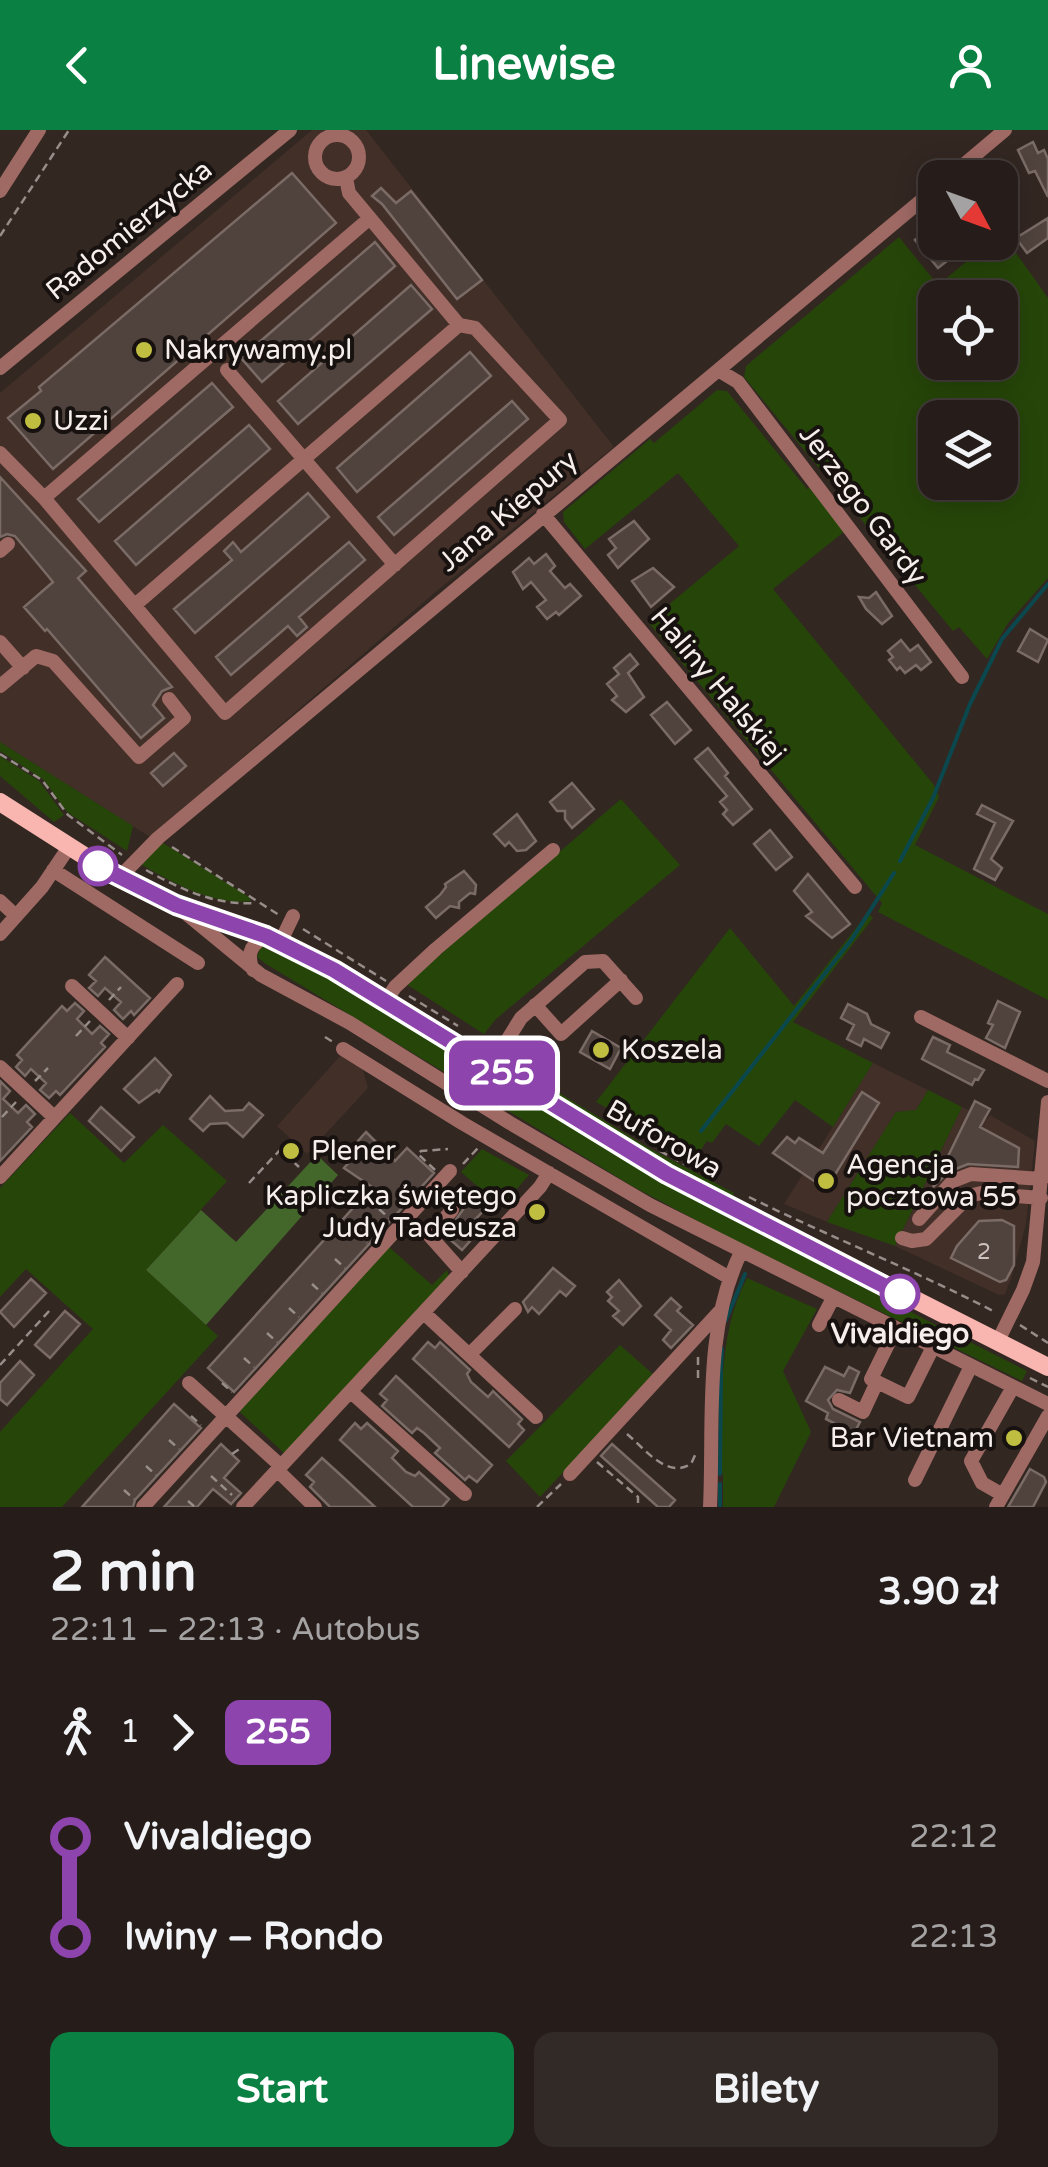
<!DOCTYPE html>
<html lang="pl">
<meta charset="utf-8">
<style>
:root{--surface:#261d1a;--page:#322a27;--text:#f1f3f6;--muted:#a4a2a2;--line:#423b39;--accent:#0b8043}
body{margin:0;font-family:"Varela Round",sans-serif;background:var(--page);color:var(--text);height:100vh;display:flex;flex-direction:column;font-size:38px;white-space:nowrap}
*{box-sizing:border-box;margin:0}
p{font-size:32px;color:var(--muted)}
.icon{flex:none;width:55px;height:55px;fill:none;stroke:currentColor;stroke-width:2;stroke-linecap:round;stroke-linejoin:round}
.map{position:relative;height:1377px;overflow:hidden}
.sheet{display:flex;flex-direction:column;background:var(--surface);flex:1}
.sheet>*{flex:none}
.badge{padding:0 20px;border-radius:15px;font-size:35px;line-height:65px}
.needle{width:65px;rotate:131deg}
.fabs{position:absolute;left:918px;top:30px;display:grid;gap:20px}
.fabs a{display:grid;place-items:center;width:100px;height:100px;border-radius:20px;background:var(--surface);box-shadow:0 5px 25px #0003,0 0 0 2px var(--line);font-size:50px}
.map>.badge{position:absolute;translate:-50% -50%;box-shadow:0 0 0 5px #fff}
.legs{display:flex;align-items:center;gap:15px;height:110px;padding:0 50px;font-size:32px}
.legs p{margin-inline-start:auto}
.overview{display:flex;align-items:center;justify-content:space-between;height:170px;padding:0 50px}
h1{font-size:55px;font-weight:800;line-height:75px}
.primary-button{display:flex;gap:20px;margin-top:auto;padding:20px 50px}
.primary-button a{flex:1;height:115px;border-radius:20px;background:var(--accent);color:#fff;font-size:40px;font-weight:800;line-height:115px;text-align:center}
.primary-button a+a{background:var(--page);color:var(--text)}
ul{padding:0 50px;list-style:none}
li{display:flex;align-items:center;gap:35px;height:100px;font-size:38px}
li i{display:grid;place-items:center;width:15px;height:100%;margin:0 12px;background:currentColor}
li i::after{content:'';width:25px;height:25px;margin:-12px;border:8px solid;border-radius:50%;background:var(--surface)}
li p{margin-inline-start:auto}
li:first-child i{background:linear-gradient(#0000 50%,currentColor 0)}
li:last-child i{background:linear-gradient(currentColor 50%,#0000 0)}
header{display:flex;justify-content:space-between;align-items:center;height:130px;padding:0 50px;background:var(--accent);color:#fff;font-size:45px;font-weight:800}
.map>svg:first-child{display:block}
</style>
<header><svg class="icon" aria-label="back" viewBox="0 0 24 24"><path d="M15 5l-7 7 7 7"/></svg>Linewise<svg class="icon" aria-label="person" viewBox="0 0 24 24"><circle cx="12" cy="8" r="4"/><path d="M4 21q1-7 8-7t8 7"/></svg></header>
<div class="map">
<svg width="1048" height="1377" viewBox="0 0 1048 1377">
<rect width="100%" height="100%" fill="#332722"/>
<!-- built -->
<path fill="#412f28" d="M312,0H366L614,317L439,459L150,707L0,612V263Z
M342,924L362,937L368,958L307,1024L277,996Z
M873,933L928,960L916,980L896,982L827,1092L784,1074Z
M962,977L987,989L990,985L1035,1011L1026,1094L1011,1149L1005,1164L999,1165L895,1116Z"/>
<!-- green -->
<path fill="#264609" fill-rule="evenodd" d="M1001,102L1048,168V448L1008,493L987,529L959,497L953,501L744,247L746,236L899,107L938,155L989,113L1000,112ZM935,168H1000V232H935ZM935,288H1000V352H935Z
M717,260L727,261L807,359L812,356L846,400L773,459L934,655L939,667L915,715L1048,784V870L878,782L882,773L648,492L739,416L678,343L585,419L564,392L563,382L650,309L654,313Z
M0,612L133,696L127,721L67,682L44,650L0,621Z
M0,626L39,651L64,685L54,692L0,646Z
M621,669L680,735L496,889L484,904L406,854Z
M163,713L249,767L251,771C213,776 172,752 140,734Z
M868,783L873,788L793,892L873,933L833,997L795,970L759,1016L726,994L712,1013L707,1011L696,1027L596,972L730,798L794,876Z
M261,816L346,857L642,1040L966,1211L965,1214L970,1212L1027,1241L1022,1251L724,1105L632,1056L266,834L257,827Z
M506,930L649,1018L734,1063L732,1067L646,1022L507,936Z
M928,960L962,977L895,1116L827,1092L896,982L916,980Z
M70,983L124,1033L163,995L227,1051L146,1140L218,1206L62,1377H0V1302L93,1199L26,1139L0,1167V1058Z
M482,1019L529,1045L501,1077L461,1042Z
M389,1117L432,1155L447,1140L449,1146L285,1324L240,1282L241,1279Z
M747,1148L817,1179L783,1241L811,1302L774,1377H723V1343L721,1344C723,1279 716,1206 747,1148Z
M620,1215L654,1245L540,1367L506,1331Z"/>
<!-- forest -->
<path fill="#43672a" d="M317,1025L338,1045L206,1195L146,1140L201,1080L236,1112Z"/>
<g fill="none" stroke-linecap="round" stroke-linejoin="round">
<!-- stream -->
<path stroke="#0b484e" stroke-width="4" d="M900,731L933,668L970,574L1002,509L1048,454
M701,1001L852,809L894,743
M726,1190L745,1144
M721,1238L722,1219
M720,1344L721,1241
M720,1377V1354"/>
</g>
<!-- building -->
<path fill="#50433d" stroke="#7a6b66" stroke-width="2.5" d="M1033,12L1038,23L1044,20L1048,29V67L1035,41L1029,43L1018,20Z
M292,43L336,93L53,339L8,288L41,261L39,257Z
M381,58L396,73L411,61L482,150L457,169L382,74L372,66Z
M1048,88V108L1027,123L1016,108Z
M925,102L929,107L935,102V112H955L946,120L952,127L938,138L915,110Z
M375,112L395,136L262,252L241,228Z
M411,155L432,179L298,294L278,271Z
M470,222L491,246L357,362L337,338Z
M212,253L233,277L99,392L78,369Z
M512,271L528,289L394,405L378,387Z
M249,295L270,319L136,435L115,411Z
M0,347L86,441L78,448L172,557L162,561L153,575L164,588L141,608L47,499L45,501L24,477L53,452L15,406L7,404L0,407Z
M308,363L329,387L195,503L174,479L232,430L224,421L233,412L241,422Z
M634,391L649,409L618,438L608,425L616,418L609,409Z
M349,412L365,430L299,487L307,497L297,506L288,496L231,545L216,527Z
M546,424L555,436L550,441L565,458L570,454L581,466L559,485L556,482L547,489L537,477L546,470L531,452L523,459L513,442L529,428L534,434Z
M653,438L674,457L651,477L632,451Z
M876,462L892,486L882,494L866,479L859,467L869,468Z
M1030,499L1048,510L1038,532L1018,521Z
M901,510L910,521L918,515L931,532L921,540L916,535L905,543L900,537L897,540L889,530L893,527L888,521Z
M630,524L638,534L628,543L644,567L626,582L612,570L617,566L607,554L619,544L614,538Z
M667,572L691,600L675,614L651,585Z
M708,618L728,643L725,646L752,679L733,695L723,684L727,680L720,672L727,666L695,629Z
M174,623L186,636L163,656L151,643Z
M572,653L594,679L572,698L565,689V681H557L550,672Z
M982,675L1013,691L991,729L1002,738L995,750L974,739L995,693L977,684Z
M517,684L536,711L526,720L517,721L509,712L505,716L494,704Z
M770,700L792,727L776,740L754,714Z
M464,741L476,755L475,764L470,763L459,772V778L450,776L436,788L426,777L440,765L446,757L445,754Z
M808,744L850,794L832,808L806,786L812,782L794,761Z
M105,827L150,868L134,885L131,881L123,889L114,880L121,872L105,858L98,866L89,858L96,851L89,845Z
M998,871L1020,882L1005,918L986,908L993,895L988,893Z
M75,873L84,881L77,889L92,904L100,896L109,904L101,913L105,917L60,965L56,961L49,968L40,960L46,953L31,939L25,946L16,937L22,930L17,925L62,876L67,881Z
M848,874L867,884L871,894L889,903L881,918L864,909L861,916L847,909L854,895L841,888Z
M592,901L621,918L610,939L580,922Z
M933,907L950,915L947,922L984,940L978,950L975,949L972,955L922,929Z
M155,928L171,945L159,962L157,960L139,973L124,959Z
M0,951L10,961L3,969L18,983L26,975L35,984L27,992L32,997L0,1031Z
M862,962L879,973L828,1056L814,1051L773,1023L787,1007L795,1013L799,1008L823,1023Z
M210,966L225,981L243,980L249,973L263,985L243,1007L227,993L210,994L203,1001L190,989Z
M975,971L990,979L980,997L1019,1018L1018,1037L968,1034L948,1042L933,1057Z
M101,977L134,1007L121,1021L89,991Z
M366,1002L395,1031L407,1018L434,1043L234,1262L208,1238L372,1057L344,1038L363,1017L357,1012Z
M474,1064L489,1075L471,1094L479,1101L462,1120L445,1105Z
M1002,1090L1014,1096V1135L1006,1150L1000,1152L951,1128L957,1116L979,1091Z
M553,1138L575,1156L566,1166L560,1161L539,1184L532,1177L528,1182L523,1172Z
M31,1149L46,1163L14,1197L0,1182Z
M619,1150L641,1176L623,1195L613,1186L619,1181L608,1171L612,1167L607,1162Z
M671,1168L681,1177L677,1181L693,1195L671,1218L663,1210L671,1200L655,1185Z
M65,1181L80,1194L50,1228L35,1215Z
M428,1212L435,1218L440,1212L470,1240L467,1244L471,1252L488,1267L493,1261L522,1289L518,1294L524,1300L509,1317L413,1229Z
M20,1231L34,1245L7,1275L0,1269V1253Z
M825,1237L844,1246L849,1237L859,1242L850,1263L837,1260L828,1270L833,1279L860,1292L854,1303L826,1289L828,1283L806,1271Z
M396,1246L492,1335L477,1352L469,1346L465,1350L435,1323L440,1318L424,1303L417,1298L412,1303L382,1276L387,1270L380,1264Z
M174,1274L201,1298L135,1370L133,1377H82Z
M355,1293L361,1299L367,1293L398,1321L392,1328L406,1342L415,1346L419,1342L449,1369L442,1377H413L340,1310Z
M221,1314L239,1331L224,1348L241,1363L231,1374L213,1359L197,1377H164Z
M612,1314L675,1370L669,1377H658L601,1326Z
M322,1328L344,1348L375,1377H330L310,1357L314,1352L306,1345Z
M1030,1339L1044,1347L1046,1352L1033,1377H1008Z"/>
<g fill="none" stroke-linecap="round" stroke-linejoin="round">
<!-- path -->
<path stroke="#978d89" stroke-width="2.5" stroke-dasharray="8 5" stroke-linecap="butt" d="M0,106L69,0
M0,624L42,650L68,685L122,725
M172,717L279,785
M146,740C180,759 216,776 256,773
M303,799L386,851
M409,866L458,896
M109,870L121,857
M76,906L90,891
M325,907L333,912
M35,951L48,938
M2,987L16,972
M660,1021L688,1036
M463,1034L478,1018
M435,1040L418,1024L421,1021L448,1019
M249,1053L280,1020L299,1037
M402,1054L412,1064
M749,1067C830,1107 914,1140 995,1182
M379,1079L389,1088
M357,1104L367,1113
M335,1129L345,1138
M312,1154L322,1163
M289,1178L299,1187
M1020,1195L1048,1213
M267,1203L277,1212
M244,1228L254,1237
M0,1235L50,1180
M698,1248V1226
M1030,1248L1048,1257
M222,1253L232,1262
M191,1286L201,1295
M627,1304C645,1319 667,1349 691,1334L697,1321
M169,1310L179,1319
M232,1324L241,1318
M597,1332L638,1367V1377
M146,1336L156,1345
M211,1346L232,1365
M124,1360L134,1369
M188,1371L195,1377
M537,1377L561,1354"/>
<!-- minor -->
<path stroke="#9f6964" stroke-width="14" d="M315 27a22 22 0 1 1 44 0a22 22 0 1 1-44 0Z
M948,48L1005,0
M0,61L39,0
M0,238L290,0
M227,240L395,435
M718,240L738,252L962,547
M0,323L44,368L225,583L560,290L475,198L459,195L349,63L346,48
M44,368L370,88
M543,384L855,757
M0,421L8,414
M135,475L459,195
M0,512L23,538
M0,556L36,526L53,531L139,627L184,588L169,569
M53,740L198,833
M119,748L158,708L935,59
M0,771L16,786
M182,780L261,845L350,893L510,993L650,1075L1048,1274
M0,804L42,757L69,717
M280,813L293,786
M253,840C246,824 251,814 266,806
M72,856L128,908
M386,871L395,857L436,819L553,720
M535,875L561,904L621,850
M921,887L1048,951
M343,919L462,993L728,1147
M491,936L521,888L585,832L603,831L636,868
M0,937L54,987
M0,1047L177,854
M452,1080L430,1106L462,1142
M919,1089L953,1051L971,1044L1042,1049
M902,1108L912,1111L926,1109L969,1066L981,1063L1041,1068
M424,1183L536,1287
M819,1195L833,1168
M896,1198L871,1249L908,1267L933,1217
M997,1213L1023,1160L1033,1132L1048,972
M470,1224L515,1179
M189,1253L281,1336
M351,1262L465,1364
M839,1270L863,1282L877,1252
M277,1340L315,1377
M570,1344L721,1180
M915,1350L971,1236
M1003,1365L982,1353L971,1331L1013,1257
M143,1377L450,1041
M243,1377L540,1057L549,1043
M710,1377C714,1293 703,1200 741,1122
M996,1377L1048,1286"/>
<!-- major -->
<path stroke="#f9b5af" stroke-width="18" d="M0,672L119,748L176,775L266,806L334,839L667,1044L1048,1237"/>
</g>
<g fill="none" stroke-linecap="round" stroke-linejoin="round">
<defs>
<path id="line-1" d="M98,736L176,775L266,806L334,840L667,1044L900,1164"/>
</defs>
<!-- line-1 casing -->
<use href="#line-1" stroke="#fff" stroke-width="22"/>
<!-- line-1 -->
<use href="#line-1" stroke="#8e44ad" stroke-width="15"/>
</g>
<!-- markers -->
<g fill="#c0be41" stroke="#17110f" stroke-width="4">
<circle cx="144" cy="220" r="10"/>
<circle cx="33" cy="291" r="10"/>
<circle cx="601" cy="920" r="10"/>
<circle cx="291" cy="1021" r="10"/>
<circle cx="826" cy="1051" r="10"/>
<circle cx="537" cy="1082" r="10"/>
<circle cx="1014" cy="1308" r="10"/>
</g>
<g fill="#fff" stroke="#8e44ad" stroke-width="5">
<circle cx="98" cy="736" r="18"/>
<circle cx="900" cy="1164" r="18"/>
</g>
<g text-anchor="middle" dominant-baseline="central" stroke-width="8" stroke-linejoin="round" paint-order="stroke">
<!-- number labels -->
<g font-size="22" fill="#ccc3c0">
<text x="984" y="1122">2</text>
</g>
<!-- street labels -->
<g font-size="28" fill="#f6eeeb" stroke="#17110f">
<text transform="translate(129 100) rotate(-39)">Radomierzycka</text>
<text transform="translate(863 375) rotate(53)">Jerzego Gardy</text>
<text transform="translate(508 381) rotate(-40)">Jana Kiepury</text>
<text transform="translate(718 555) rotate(50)">Haliny Halskiej</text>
<text transform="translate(664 1009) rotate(30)">Buforowa</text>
</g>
<!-- poi labels -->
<g font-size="28" fill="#f6eeeb" stroke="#17110f" text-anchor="start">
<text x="164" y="220">Nakrywamy.pl</text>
<text x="53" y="291">Uzzi</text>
<text x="621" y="920">Koszela</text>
<text x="311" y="1021">Plener</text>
<text x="846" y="1035">Agencja<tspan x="846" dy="32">pocztowa 55</tspan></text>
<text x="517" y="1066" text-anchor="end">Kapliczka świętego<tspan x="517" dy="32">Judy Tadeusza</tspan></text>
<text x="994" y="1308" text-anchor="end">Bar Vietnam</text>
</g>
<!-- stop labels -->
<g font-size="28" font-weight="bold" fill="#f6eeeb" stroke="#17110f">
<text x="900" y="1204">Vivaldiego</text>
</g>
</g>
</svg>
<div class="fabs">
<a><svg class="needle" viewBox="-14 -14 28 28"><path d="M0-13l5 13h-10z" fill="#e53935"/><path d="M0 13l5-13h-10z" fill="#a4a2a2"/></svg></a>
<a><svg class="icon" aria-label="locate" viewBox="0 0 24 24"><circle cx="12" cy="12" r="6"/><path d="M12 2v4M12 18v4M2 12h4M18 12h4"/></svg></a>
<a><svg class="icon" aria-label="layers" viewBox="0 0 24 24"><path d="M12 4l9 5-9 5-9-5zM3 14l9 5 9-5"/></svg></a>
</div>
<b class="badge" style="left:502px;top:943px;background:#8e44ad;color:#fff">255</b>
</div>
<section class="sheet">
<div class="overview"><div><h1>2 min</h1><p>22:11 – 22:13 · Autobus</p></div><b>3.90 zł</b></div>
<div class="legs"><svg class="icon" aria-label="walk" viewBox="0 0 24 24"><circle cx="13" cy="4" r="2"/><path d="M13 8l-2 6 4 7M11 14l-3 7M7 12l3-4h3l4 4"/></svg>1<svg class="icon" aria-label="forward" viewBox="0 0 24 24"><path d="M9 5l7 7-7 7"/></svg><b class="badge" style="background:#8e44ad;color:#fff">255</b></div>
<ul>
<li><i style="color:#8e44ad"></i><b>Vivaldiego</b><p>22:12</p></li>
<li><i style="color:#8e44ad"></i><b>Iwiny – Rondo</b><p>22:13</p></li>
</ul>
<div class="primary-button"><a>Start</a><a>Bilety</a></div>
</section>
